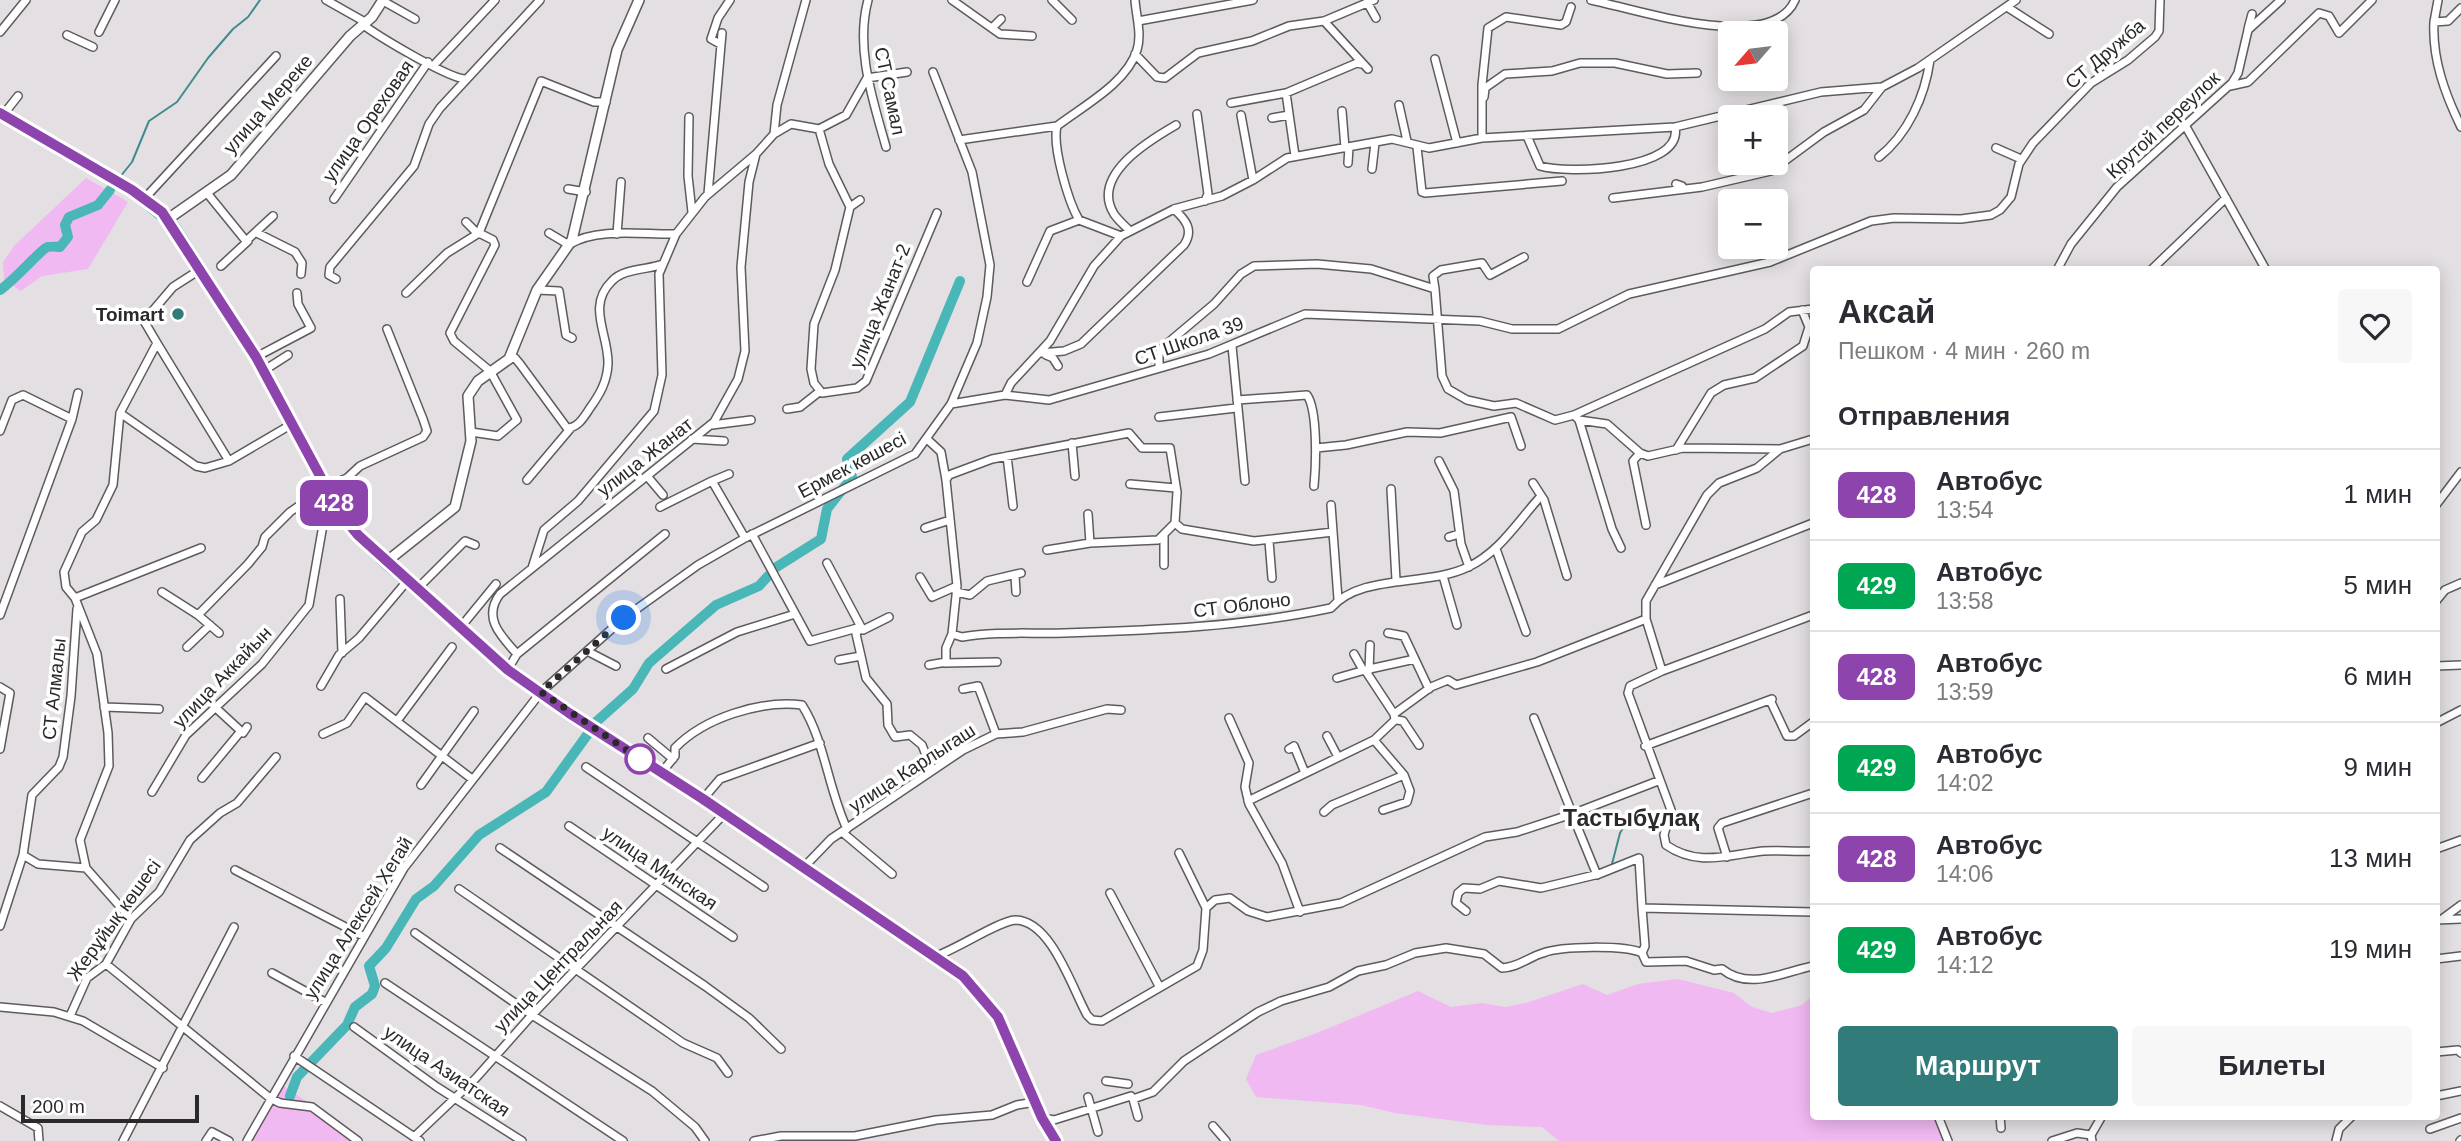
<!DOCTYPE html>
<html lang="ru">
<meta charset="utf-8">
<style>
:root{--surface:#fff;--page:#f7f7f7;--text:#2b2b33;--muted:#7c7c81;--line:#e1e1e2;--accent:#317b7b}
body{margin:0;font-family:Arial,sans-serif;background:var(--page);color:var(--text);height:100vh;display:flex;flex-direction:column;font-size:26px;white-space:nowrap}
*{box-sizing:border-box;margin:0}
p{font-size:23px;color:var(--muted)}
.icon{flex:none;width:38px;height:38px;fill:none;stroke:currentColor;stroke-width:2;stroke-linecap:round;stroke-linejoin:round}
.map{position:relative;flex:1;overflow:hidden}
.details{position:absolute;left:1810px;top:266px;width:630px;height:854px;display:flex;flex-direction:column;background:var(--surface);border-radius:7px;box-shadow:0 4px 18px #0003}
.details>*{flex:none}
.badge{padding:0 14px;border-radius:10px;font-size:24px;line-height:46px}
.needle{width:46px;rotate:242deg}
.tools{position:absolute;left:1718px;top:21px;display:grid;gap:14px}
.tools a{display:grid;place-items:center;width:70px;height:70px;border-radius:7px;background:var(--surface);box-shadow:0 4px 18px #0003;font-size:35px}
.scale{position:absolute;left:21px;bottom:18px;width:178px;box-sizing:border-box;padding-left:7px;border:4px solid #2b2a2b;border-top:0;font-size:19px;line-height:24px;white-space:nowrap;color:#2b2a2b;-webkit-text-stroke:5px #fff;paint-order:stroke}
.you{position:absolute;width:35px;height:35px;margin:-18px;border:5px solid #fff;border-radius:50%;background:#1a73e8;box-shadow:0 0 0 10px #1a73e833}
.map>.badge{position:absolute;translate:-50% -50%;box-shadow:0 0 0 4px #fff}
h2{padding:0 28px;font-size:26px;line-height:63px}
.round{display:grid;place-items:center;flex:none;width:74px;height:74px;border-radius:7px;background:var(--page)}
.headline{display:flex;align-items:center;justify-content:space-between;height:119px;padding:0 28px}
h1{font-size:33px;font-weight:700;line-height:52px}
.cta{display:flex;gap:14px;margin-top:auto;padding:14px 28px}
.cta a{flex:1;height:80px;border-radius:7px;background:var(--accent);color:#fff;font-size:28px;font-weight:700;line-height:80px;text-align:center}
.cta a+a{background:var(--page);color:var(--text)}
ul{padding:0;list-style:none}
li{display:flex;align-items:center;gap:21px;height:91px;padding:0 28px;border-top:2px solid var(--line)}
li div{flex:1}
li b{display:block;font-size:26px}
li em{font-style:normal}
li .badge{min-width:77px;font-weight:700;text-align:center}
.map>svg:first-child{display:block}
</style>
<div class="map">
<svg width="2461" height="1141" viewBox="0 0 2461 1141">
<rect width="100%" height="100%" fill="#e3dfe3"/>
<!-- green -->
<path fill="#f1b9f1" d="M86,178L128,202L88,269L42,276L21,291L4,280L3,262L15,245Z
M1678,979L1734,993L1752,1007L1772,1013L1802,1005L1813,995V1116L1934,1117L1944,1141H1559L1542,1127L1487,1125L1395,1113L1361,1105L1256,1097L1246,1079L1256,1055L1317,1033L1418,991L1451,1007L1482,1003L1505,1007L1526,1003L1583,984L1607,995L1638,984Z
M282,1085L359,1136L362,1141H252Z"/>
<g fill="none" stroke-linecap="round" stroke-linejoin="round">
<!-- stream -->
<path stroke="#408c8d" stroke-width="2" d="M120,177L132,162L149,121L177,102L208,58L233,29L248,17L260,0
M1612,864L1620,833L1631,815"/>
<!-- river -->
<path stroke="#49b6b7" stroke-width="10" d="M0,290C14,281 42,248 48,247C49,246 58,247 60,247L68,237L65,225L69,217L98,205L110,190
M775,568L821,539L827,509L852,477L847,459L910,402L960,281
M596,722L633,689L649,663L716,605L759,586L768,576
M290,1096L297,1077L347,1025L355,1007L372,994L375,986L369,966L386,948L416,899L434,886L479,835L546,792L590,731"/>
<defs>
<path id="minor" d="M326,0L365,22
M868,0C855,49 873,100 886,147
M952,0L1000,34L1032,36
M1052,0L1072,20
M1591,0C1635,9 1772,55 1795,0
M2438,0L2434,22L2448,21L2461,8
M383,1L415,19
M1367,2L1376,18
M2007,7L2049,34
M1138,21L1253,0
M1324,21L1374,0
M2434,22C2432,59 2445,94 2461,127
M362,24C378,36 449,79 466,79
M992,28L1001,19
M2248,29L2252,14
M0,32L26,0
M99,32L115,0
M67,35L93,47
M720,44L711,39L718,18L730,0
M1135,54L1157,77L1165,78L1198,53L1252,41L1289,26L1324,21L1368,69
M1435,59L1457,143
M434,65L495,0
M2230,86L2248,82L2319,13L2329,16L2339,33L2372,0
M1286,93L1295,156
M1484,97L1485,88L1505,74L1552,71L1580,63H1615L1667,74L1697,73
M1231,103L1286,93L1357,63L1361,64
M1399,105L1407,141
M1342,111L1345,148
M1197,114L1208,194L1205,201
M3,115L18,96
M1241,115L1253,180
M689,117L688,176L692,212
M1272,118L1289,115
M2185,125L2266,270
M819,129L846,115L867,78L907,72
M774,134L777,105L806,0
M1527,136L1540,166C1566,174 1684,171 1675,127
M1482,138V85L1488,28L1506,17L1561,25L1566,22L1571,7
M959,140L1057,126
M1417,147L1422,192L1425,193L1562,181
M1996,148L2021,159
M1879,157C1908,134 1925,96 1930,60
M1348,163L1349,147
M1372,169L1375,143
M1676,184L1682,186V189
M568,189L586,192
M207,193L246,241L273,216
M708,194L722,33
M145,198L276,56
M1613,198L1702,187L1771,171L1824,132L1864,110L1882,87L1918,68L2016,0
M334,199L428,62
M850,207L860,200
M466,222L475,231L493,240L495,245L450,333L454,341L490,371L517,420L498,436L471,432
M1129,230C1124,225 1118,220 1114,214C1090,175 1150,140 1176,125
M257,233L295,252L302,263L301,274
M549,233L569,245
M617,234L621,182
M1121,236L1079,220C1068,201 1052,146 1057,126C1083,106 1127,83 1137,50C1142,34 1136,16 1135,0
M570,244C598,227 644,235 676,234
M221,266L248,241
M2057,270L2071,244L2117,187L2232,83L2238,73L2248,30L2281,0
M2151,270L2226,198
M336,279L329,275L330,267L414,166L429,124L440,108L540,0
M1027,282L1050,231L1079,220
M1435,289L1433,276L1441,270L1482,263L1490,275L1524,257
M537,290L559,291L566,335L572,338
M406,293L447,253L479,233L541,81L594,102H606
M157,343L229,461L292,424
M1232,346L1245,481
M1041,353L1064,351L1081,344L1184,245C1194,230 1186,220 1174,209
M1046,355L1053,358L1058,366
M256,357L311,328L298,304L297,293
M509,359L515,358L520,364L567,428C578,428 584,417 590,408C600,394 607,382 608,364C609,335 586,306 612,281C624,268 648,270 663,264
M1159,367V354L1163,347L1214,304L1241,274L1254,266L1317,264L1371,269L1435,289L1442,376L1448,389L1467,400L1494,406L1516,403L1555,420L1574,415L1579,420L1607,424L1640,453L1648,456L1683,448L1780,449
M263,371L288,355
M1005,395L1011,383L1050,341L1094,266L1121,236L1174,209L1222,196L1253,180L1287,158L1392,139L1429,148L1482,138L1675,127L1821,92L1882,87
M1237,400L1307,395C1318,411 1316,465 1314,486
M951,404L1005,395L1049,400L1209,354L1305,314L1480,321L1512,329H1558L1629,294L1770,262L1871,221L1894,218L1961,219L1991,215L2000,210L2011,197L2019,164L2033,143L2091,83L2128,60L2155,37L2159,31L2160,0
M787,409L800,407L819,392
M120,413L196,466L205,468L229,461
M1574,415L1765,329L1789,312L1813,309
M1159,417L1236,408
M1579,420L1612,529L1621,548
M712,425L751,420
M0,431L12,400L23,395L72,419
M692,439L724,441
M927,439L941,452L946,480L957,586L952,634
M1813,439L1780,449L1757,468L1719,483L1707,495L1646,601V619L1662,671L1630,686L1628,693L1671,810L1664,835L1666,845C1698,867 1727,855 1763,851C1779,850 1796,852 1813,851
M1072,443L1075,476
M1316,448L1346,445L1407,432L1440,433L1511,417L1521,446
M1676,450L1711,393L1724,385L1755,378L1803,346L1809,327L1802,310
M1640,453L1633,461L1646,525
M1007,456L1013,506
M1439,461L1454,491L1461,544L1469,567
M647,476L663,495
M527,480L570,429
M946,480L949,475L992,459L1129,433L1142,448H1170L1177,492L1175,523L1182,529L1254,541L1333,532
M712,481L729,474
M1533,483L1544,500L1567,576
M1130,484L1176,488
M1391,489L1396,580
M1331,505L1338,599
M2436,505L2461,472
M660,507L712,481L745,538
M1088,514L1090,543
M925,528L950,520
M752,534L810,641L861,627L827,563
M1449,537L1459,534
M1269,541L1272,578
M1496,549L1526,632
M1047,550L1090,543L1158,540L1175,523
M1164,565V535
M532,568L544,530L578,501L654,411L662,375L659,274L676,234L705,197L756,154L774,134L791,124L819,129L829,164L850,207L835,270L814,324L811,369L814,383L822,393L857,388L866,381L937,213
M1015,576L1016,592
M1443,576L1457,625
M920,577L932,597L957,586
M1655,585L1813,523
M418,588L465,541L475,545
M162,592L198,615L248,564L262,547L265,537L290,512L326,487L347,478L360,466L423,437L427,431L423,419L387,329
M956,592L970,595L987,581L1021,573
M75,598L201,548
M340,599L342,653
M2436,601L2445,590L2461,583
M0,615L72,419L78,393
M198,615L219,633
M889,617L863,630L860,628L856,634L866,678L887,704L888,725L895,737L910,735L922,745L932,770
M460,628L496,584
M1388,633L1404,636L1429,689
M187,647L210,625
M587,651L616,666
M517,654C501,636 482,618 500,594L714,422L738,379L745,351L741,267L749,182L756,154
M1354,654L1363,670
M839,660L861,656
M944,663L997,662
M929,665L946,662V648L952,634L962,637C995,631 1031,634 1064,633C1155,630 1242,627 1331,608C1361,573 1427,587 1468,567C1500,552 1518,521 1541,496
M2436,666L2461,665
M508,669L517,654L665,534
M666,669L737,632L795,614
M1365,670L1415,659
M1369,670L1370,645
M1662,671L1813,615
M1337,678L1365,670L1394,714
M321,686L339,655L359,638L408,580
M0,687L10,693L0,749
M963,689L978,686L996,734
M1770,700L1787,736H1794L1813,722
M104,707L159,709
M217,709L243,733L247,727
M1229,718L1249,763L1245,787L1249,804L1282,863L1300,912
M1534,718L1572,813
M1397,720L1403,721L1419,745
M397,721L452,647
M2436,723L2461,710
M323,734L347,723L365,697L472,779
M1327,736L1338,757
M648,738L673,759
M1645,746L1772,699
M1289,749L1294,746L1305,773
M586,767L764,887
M662,772L675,756V748C704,718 760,700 802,705C825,741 828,789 847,829
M202,778L241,731
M421,785L474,711
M152,792L186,735L262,664L309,605L323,525L340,513
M703,799L720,779L820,743
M1248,801L1374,740
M1383,810L1407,802L1410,791L1404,775
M1324,812L1332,805L1404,775L1374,740L1395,720L1394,714L1431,687L1448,680L1456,685L1537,662L1646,619
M1572,814L1597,875
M569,826L733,937
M842,832L892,874
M500,848L705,986L749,1018L781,1049
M2436,849L2461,840
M1179,853L1206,908
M23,855L38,864L86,868L131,919
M1727,857L1718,828L1722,823L1813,793
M804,867L831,839L963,750L996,734L1023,732L1107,709L1121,710
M86,868L80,840L109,766L108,733L97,654L75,598L66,587L64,572L82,532L96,520L113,485L120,413L157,343L144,321L173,287L201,269
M235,870L363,936
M459,889L683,1043L717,1058L728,1073
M1110,893L1159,986
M1642,908L1645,946L1642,953
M1466,911L1456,903L1458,893L1464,888L1480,889L1499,881L1541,888L1599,874L1639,858L1642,908L1813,912
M2442,919L2461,905
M2436,920L2461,919
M0,926L23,855L32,795L59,767L63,757L71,696L77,609
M415,933L532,1015L652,1091L695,1127L705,1141
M936,956C955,950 999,921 1015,920C1051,920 1072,988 1087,1015L1092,1020L1102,1021L1197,966L1203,950L1206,908L1215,900L1230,898L1248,911L1267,917L1341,903L1485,837L1517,832L1572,814L1658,781
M2436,959L2461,956
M106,964L270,1098L280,1103L312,1107L358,1141
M272,973L325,1002
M385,983L623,1141
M0,1007L54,1012L83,1021L163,1068
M70,1016L87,978L106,964L131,919L159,892L190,840L220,813L237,803L276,757
M354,1027L437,1087L522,1141
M2436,1052L2458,1050L2461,1053
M294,1056L420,1141
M1106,1081L1128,1084
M2436,1096L2461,1091
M1088,1097L1098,1132
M1133,1099L1138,1117
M0,1106L38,1128L39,1141
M1938,1116L1948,1141
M2000,1116L2001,1128
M1043,1118L1054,1120L1131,1096L1133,1099L1153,1092L1184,1061L1258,1012L1281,1001L1329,987L1358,971L1386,965L1415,953L1446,948L1484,954L1502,968C1519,967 1527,958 1543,953C1561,946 1625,945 1642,953L1646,962L1686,961L1714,970L1722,969C1749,991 1783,972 1813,966
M1213,1126L1226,1141
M2430,1129L2461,1118
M2091,1135L2102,1116
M414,1137L476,1078L532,1015L724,814
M123,1141L234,927
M206,1141L212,1132L229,1141
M247,1141L404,868L541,692L624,618L698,565L745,538L915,454L951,404L977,343L987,297L990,265L972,172L933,72
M754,1141L781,1136H855L936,1120L992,1115L1017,1105L1035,1102
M2052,1141L2077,1133L2091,1135L2092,1141
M2336,1141L2339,1129L2352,1116
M2460,1141L2461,1140"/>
<path id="tertiary" d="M168,219L231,175L350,36L372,17L383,0
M386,562L455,507L471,441L468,396L478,381L509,359L537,290L572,240L617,50L639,0"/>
<path id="primary" d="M0,113L132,190L168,219L256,357L340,513L358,535L386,562L508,669L569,714L703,799L963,976L998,1017L1043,1118L1056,1141"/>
</defs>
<!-- minor casing -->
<use href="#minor" stroke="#5e5b5e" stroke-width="10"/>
<!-- tertiary casing -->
<use href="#tertiary" stroke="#5e5b5e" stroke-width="12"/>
<!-- primary casing -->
<use href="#primary" stroke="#359fa1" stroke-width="14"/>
<!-- minor -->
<use href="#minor" stroke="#fff" stroke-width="7"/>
<!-- tertiary -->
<use href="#tertiary" stroke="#fff" stroke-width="9"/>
<!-- primary -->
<use href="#primary" stroke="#89ebec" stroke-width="10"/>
</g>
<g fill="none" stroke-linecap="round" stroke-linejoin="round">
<defs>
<path id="line" d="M0,113L132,190L162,212L256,357L340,513L358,535L508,670L569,713L703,799L963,976L998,1017L1042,1118L1056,1141"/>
</defs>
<!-- line casing -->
<use href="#line" stroke="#fff" stroke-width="16"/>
<!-- line -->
<use href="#line" stroke="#8e44ad" stroke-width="10"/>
<!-- walk -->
<path stroke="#2b2a2b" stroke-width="7" stroke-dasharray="0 12.6" d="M624,618L541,692L640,759"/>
</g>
<!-- markers -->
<circle fill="#317b7b" stroke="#fff" stroke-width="2.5" cx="178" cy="314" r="7"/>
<circle fill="#fff" stroke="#8e44ad" stroke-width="3.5" cx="640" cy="759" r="14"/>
<g text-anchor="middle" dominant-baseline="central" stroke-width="7" stroke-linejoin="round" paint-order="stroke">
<!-- street labels -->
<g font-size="19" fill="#2b2a2b" stroke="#fff">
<text transform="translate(2105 54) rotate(-40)">СТ Дружба</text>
<text transform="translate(890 91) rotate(78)">СТ Самал</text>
<text transform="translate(268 104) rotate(-49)">улица Мереке</text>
<text transform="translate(368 121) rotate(-55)">улица Ореховая</text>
<text transform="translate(2163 125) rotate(-43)">Крутой переулок</text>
<text transform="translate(880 306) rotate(-68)">улица Жанат-2</text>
<text transform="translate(1189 341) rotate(-19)">СТ Школа 39</text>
<text transform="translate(645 457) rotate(-38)">улица Жанат</text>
<text transform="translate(852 465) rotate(-28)">Ермек көшесі</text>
<text transform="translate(1242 605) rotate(-7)">СТ Облоно</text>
<text transform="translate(222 677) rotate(-46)">улица Аккайын</text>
<text transform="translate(54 689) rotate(-84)">СТ Алмалы</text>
<text transform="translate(912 768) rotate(-33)">улица Карлыгаш</text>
<text transform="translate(660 868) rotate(34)">улица Минская</text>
<text transform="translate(358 918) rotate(-58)">улица Алексей Хегай</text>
<text transform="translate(114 920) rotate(-54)">Жерұйық көшесі</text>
<text transform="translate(558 966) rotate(-46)">улица Центральная</text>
<text transform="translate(447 1071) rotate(34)">улица Азиатская</text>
</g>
<!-- poi labels -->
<g font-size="19" font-weight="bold" fill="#2b2a2b" stroke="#fff" text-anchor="end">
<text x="164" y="314">Toimart</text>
</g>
<!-- quarter labels -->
<g font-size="23" font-weight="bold" fill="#2b2a2b" stroke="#fff">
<text x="1631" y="818">Тастыбұлақ</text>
</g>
</g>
</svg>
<div class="tools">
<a><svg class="needle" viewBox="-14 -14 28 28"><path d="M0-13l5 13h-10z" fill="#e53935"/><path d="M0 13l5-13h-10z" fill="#7c7c81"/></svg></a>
<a>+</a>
<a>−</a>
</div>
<div class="scale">200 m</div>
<div class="you" style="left:624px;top:618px"></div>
<b class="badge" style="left:334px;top:503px;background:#8e44ad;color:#fff">428</b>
<section class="details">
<div class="headline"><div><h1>Аксай</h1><p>Пешком · 4 мин · 260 m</p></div><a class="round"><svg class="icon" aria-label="heart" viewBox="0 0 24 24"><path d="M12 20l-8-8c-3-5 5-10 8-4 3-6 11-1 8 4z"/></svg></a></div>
<h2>Отправления</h2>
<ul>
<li><span class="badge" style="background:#8e44ad;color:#fff">428</span><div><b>Автобус</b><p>13:54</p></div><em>1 мин</em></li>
<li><span class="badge" style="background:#00a651;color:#fff">429</span><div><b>Автобус</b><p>13:58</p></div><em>5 мин</em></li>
<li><span class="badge" style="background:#8e44ad;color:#fff">428</span><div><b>Автобус</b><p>13:59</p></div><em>6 мин</em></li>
<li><span class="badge" style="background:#00a651;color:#fff">429</span><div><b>Автобус</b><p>14:02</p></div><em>9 мин</em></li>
<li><span class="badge" style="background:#8e44ad;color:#fff">428</span><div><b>Автобус</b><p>14:06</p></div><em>13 мин</em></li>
<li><span class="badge" style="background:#00a651;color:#fff">429</span><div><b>Автобус</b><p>14:12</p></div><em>19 мин</em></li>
</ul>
<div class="cta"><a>Маршрут</a><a>Билеты</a></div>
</section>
</div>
